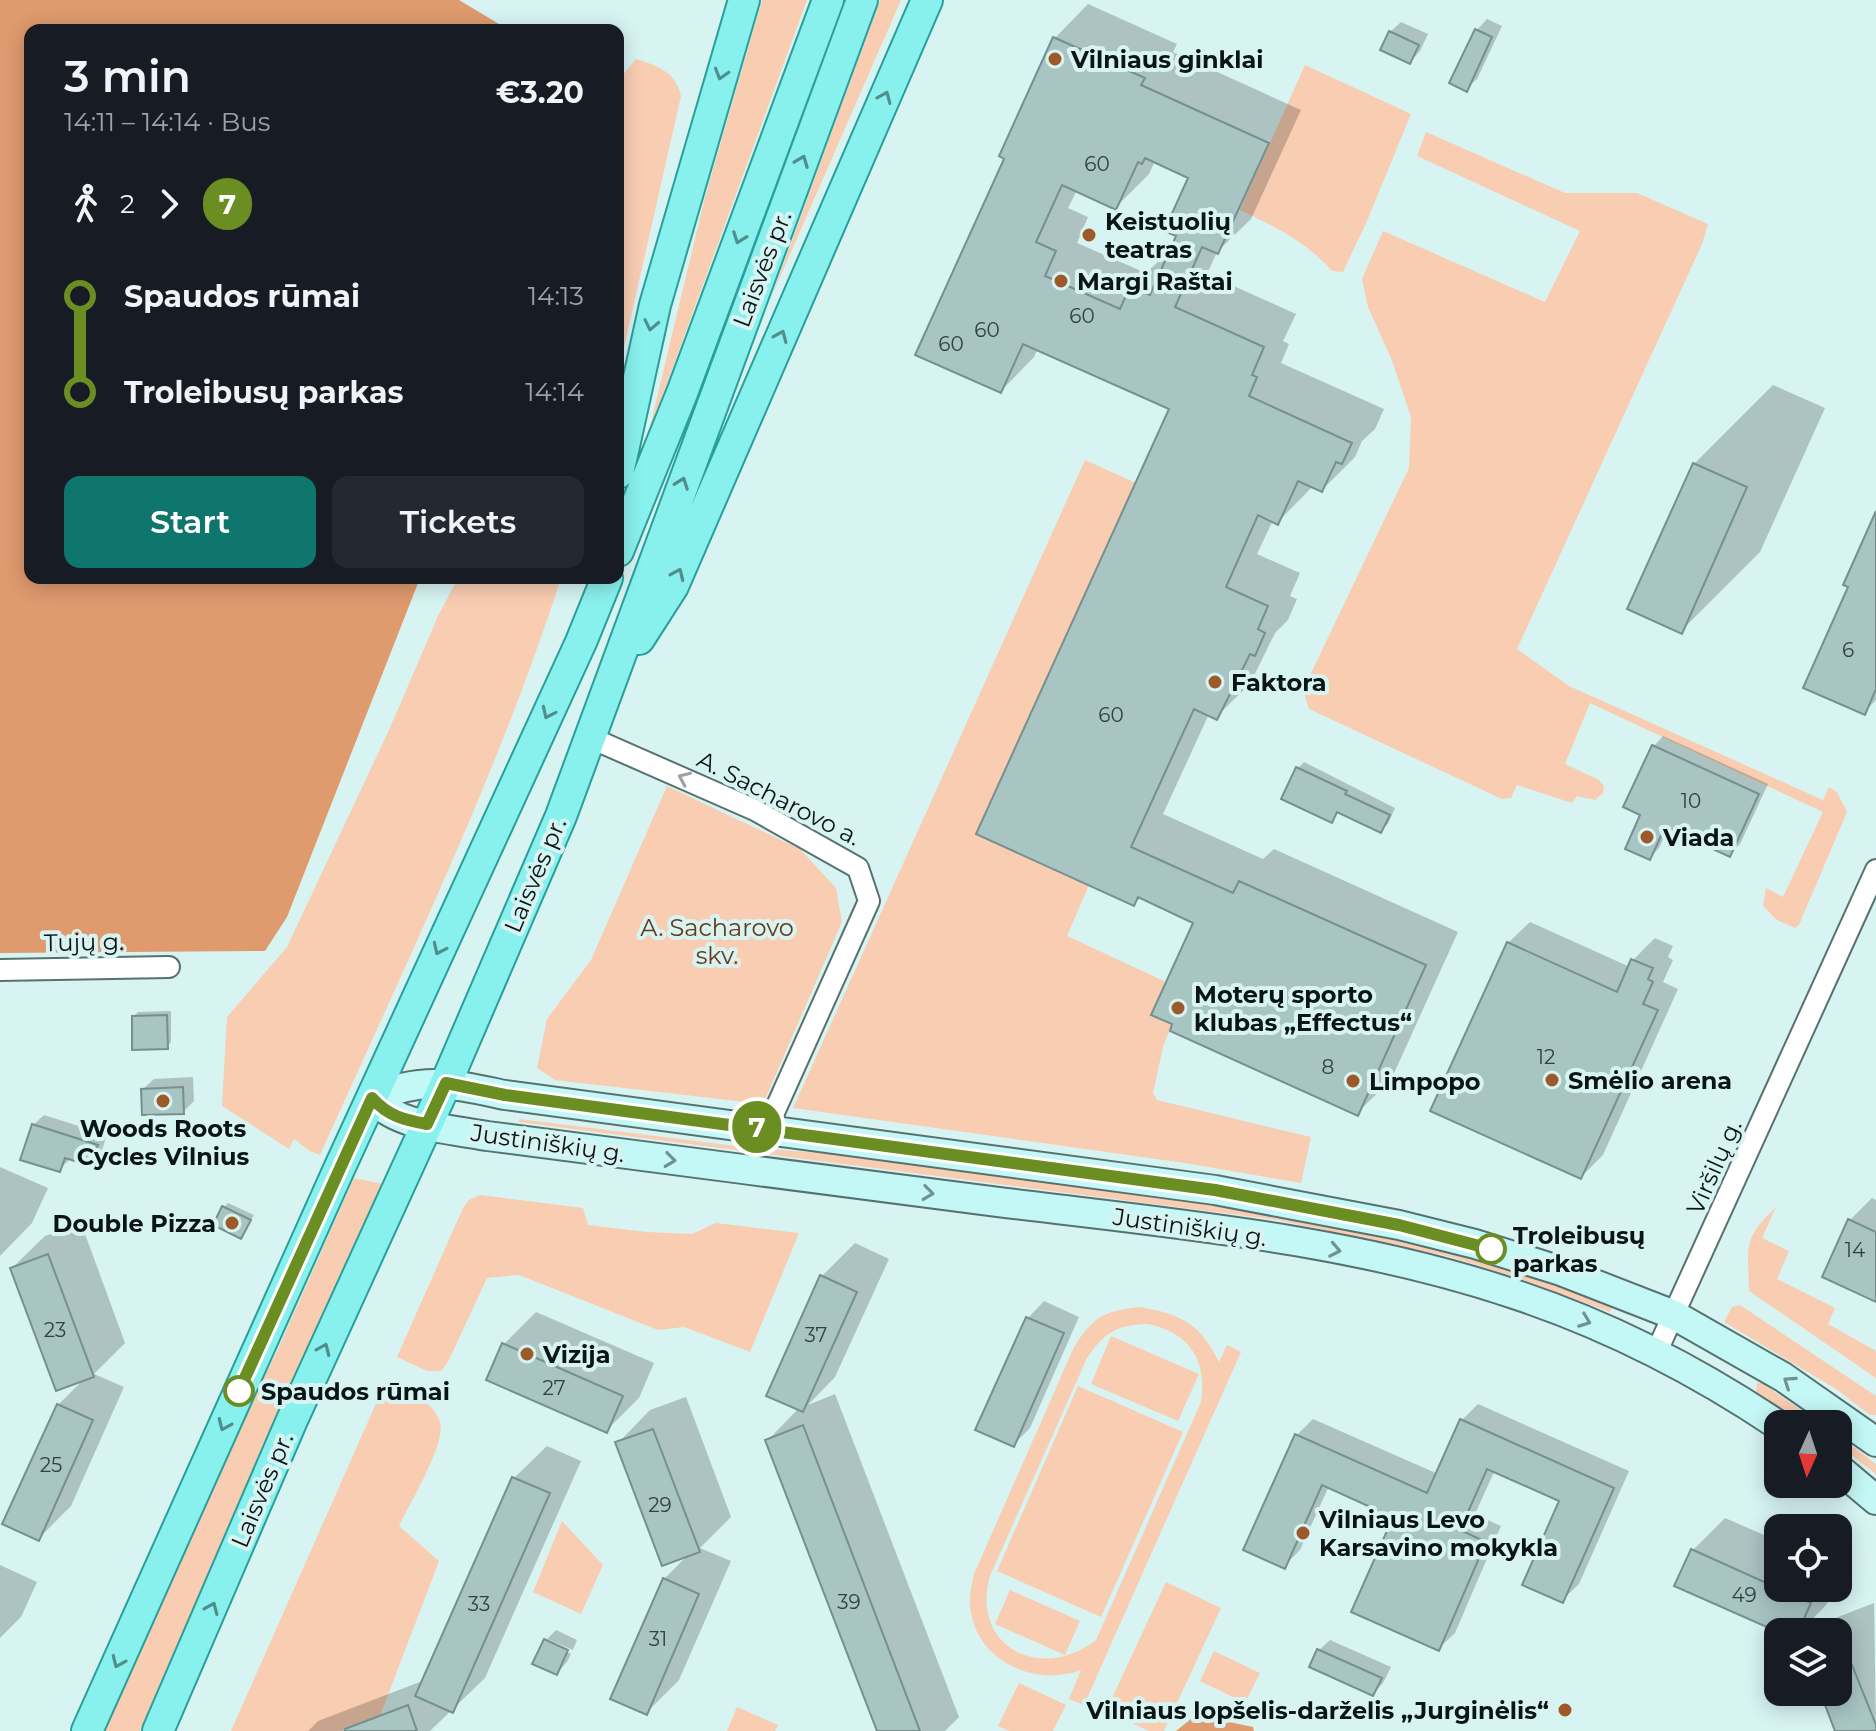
<!DOCTYPE html>
<meta charset="utf-8">
<style>
:root{--surface:#171b24;--page:#242831;--text:#f1f3f6;--muted:#9ea1a6;--accent:#0f766e}
body{margin:0;font-family:Montserrat,sans-serif;background:var(--page);color:var(--text);height:100vh;display:flex;flex-direction:column;font-size:30px;white-space:nowrap}
*{box-sizing:border-box;margin:0}
p{font-size:26px;color:var(--muted)}
.icon{flex:none;width:44px;height:44px;fill:none;stroke:currentColor;stroke-width:2;stroke-linecap:round;stroke-linejoin:round}
.map{position:relative;flex:1;overflow:hidden}
.details{position:absolute;left:24px;top:24px;width:600px;height:560px;display:flex;flex-direction:column;background:var(--surface);border-radius:16px;box-shadow:0 4px 20px #0003}
.details>*{flex:none}
.badge{padding:0 16px;border-radius:26px;font-size:28px;line-height:52px}
.needle{width:52px;rotate:183deg}
.controls{position:absolute;left:1764px;top:1410px;display:grid;gap:16px}
.controls a{display:grid;place-items:center;width:88px;height:88px;border-radius:16px;background:var(--surface);box-shadow:0 4px 20px #0003;font-size:40px}
.map>.badge{position:absolute;translate:-50% -50%;box-shadow:0 0 0 4px #fff}
.legs{display:flex;align-items:center;gap:12px;height:88px;padding:0 40px;font-size:26px}
.legs p{margin-inline-start:auto}
.overview{display:flex;align-items:center;justify-content:space-between;height:136px;padding:0 40px}
h1{font-size:44px;font-weight:600;line-height:60px}
.primary-button{display:flex;gap:16px;margin-top:auto;padding:16px 40px}
.primary-button a{flex:1;height:92px;border-radius:16px;background:var(--accent);color:#fff;font-size:32px;font-weight:600;line-height:92px;text-align:center}
.primary-button a+a{background:var(--page);color:var(--text)}
ul{padding:0 40px;list-style:none}
li{display:flex;align-items:center;gap:28px;height:96px;font-size:30px}
li i{display:grid;place-items:center;width:12px;height:100%;margin:0 10px;background:currentColor}
li i::after{content:'';width:20px;height:20px;margin:-10px;border:6px solid;border-radius:50%;background:var(--surface)}
li p{margin-inline-start:auto}
li:first-child i{background:linear-gradient(#0000 50%,currentColor 0)}
li:last-child i{background:linear-gradient(currentColor 50%,#0000 0)}
.map>svg:first-child{display:block}
</style>
<div class="map">
<svg width="1876" height="1731" viewBox="0 0 1876 1731">
<rect width="100%" height="100%" fill="#d7f4f2"/>
<!-- green -->
<path fill="#f9cdb2" fill-rule="evenodd" d="M762,0H807L648,435L705,197Z
M880,0H901L771,298Z
M636,59C658,66 676,72 681,96L618,374V81Z
M1305,65L1411,114L1367,221L1343,272L1332,271C1307,242 1274,226 1240,210Z
M1426,132L1565,193H1637L1708,224L1702,244L1517,649L1569,686L1823,800L1829,787L1837,792L1847,812L1799,925L1795,928L1777,920L1763,906L1766,888L1783,897L1823,812L1590,703L1565,764L1599,780L1604,786L1603,793L1595,800L1577,796L1572,803L1517,785L1511,798L1502,799L1309,709L1303,690L1409,468L1411,417L1391,358L1368,307L1362,279L1383,231L1545,302L1580,231L1417,156Z
M1085,460L1136,483L976,834L1089,885L1067,936L1166,982L1151,1015L1172,1024L1163,1047L1153,1093L1157,1100L1311,1137L1301,1183L1185,1163L793,1108Z
M458,578H561C497,777 405,965 320,1155L310,1151L294,1139L289,1149L222,1106L227,1017L287,947L389,730L438,616Z
M667,786L800,849L836,888L842,922L763,1104L555,1080L537,1068L547,1019L591,960Z
M519,1119L736,1146L879,1158L1239,1207L1458,1254L1533,1275L1613,1306L1610,1312L1518,1278L1451,1257L1277,1220L519,1122Z
M354,1178L383,1184L140,1731H101L215,1475L278,1349Z
M480,1195L583,1208L588,1225L647,1232L692,1234L716,1223L799,1233L750,1352L684,1327L658,1330L519,1275L487,1278L448,1362L441,1371H427L397,1357L463,1208L469,1200Z
M1776,1207L1762,1238L1789,1251L1777,1279L1835,1308L1828,1324L1876,1351V1378L1749,1291C1748,1247 1742,1239 1776,1207Z
M1740,1305L1876,1396V1415H1870L1836,1389L1724,1322L1732,1307Z
M1139,1307C1181,1314 1200,1323 1219,1362L1227,1345L1241,1352L1084,1705L1069,1699L1081,1670C1034,1688 974,1660 970,1605C969,1595 972,1584 974,1574L1074,1347C1093,1317 1104,1311 1139,1307ZM1148,1324C1190,1333 1207,1360 1201,1402L1096,1640C1041,1683 970,1647 990,1576L1087,1358C1105,1332 1116,1325 1148,1324Z
M1111,1336L1199,1374L1178,1421L1091,1384Z
M386,1381C406,1390 433,1400 440,1422C447,1442 409,1505 399,1526L439,1561L380,1716L341,1731H231Z
M1757,1383H1762L1821,1424H1806L1756,1392Z
M1078,1386L1183,1432L1101,1617L997,1571Z
M1838,1435L1876,1464V1474L1838,1445Z
M562,1521L603,1565L581,1614L533,1592Z
M1166,1582L1221,1608L1164,1731H1149L1106,1711Z
M1010,1590L1080,1621L1065,1655L995,1624Z
M1214,1651L1260,1673L1245,1703L1200,1681Z
M1019,1683L1066,1705L1053,1731H1009L998,1726Z
M737,1707L778,1725L775,1731H727Z"/>
<!-- forest -->
<path fill="#df9a6e" d="M0,0H459L509,30H30V578H420L287,917L265,951L0,953Z
M1196,1715L1253,1727L1254,1731H1176Z"/>
<!-- shadow -->
<path fill="#0003" fill-rule="evenodd" d="M1088,4L1177,44L1173,52L1301,110L1251,219L1217,252L1207,274L1296,314L1283,341L1289,344L1281,363L1384,409L1375,429L1362,441L1355,457L1322,490L1313,486L1278,522L1273,520L1257,554L1300,573L1290,596L1297,599L1288,620L1275,633L1250,684L1216,717L1209,714L1163,814L1263,859L1274,849L1458,932L1391,1080L1357,1113L1196,922L1141,897L1134,904L979,833L1171,408L1038,348L1034,357L1001,391L1007,158L1002,155L1055,38ZM1155,161L1190,177L1179,235L1169,257L1165,255L1146,273L1077,243L1088,217L1068,208L1077,190L1116,207L1149,174Z
M1487,19L1502,26L1477,79L1466,89L1477,30Z
M1401,22L1428,34L1420,51L1410,62L1390,32Z
M1773,385L1825,408L1760,552L1681,631L1694,464Z
M1876,524V700L1864,712Z
M1663,736L1768,784L1740,844L1730,854L1669,826L1659,848L1650,858L1643,814L1654,746Z
M1304,762L1395,808L1388,824L1381,830L1339,811L1332,820L1297,769Z
M1530,922L1630,967L1633,960L1655,938L1673,946L1668,957L1673,960L1663,982L1678,989L1603,1155L1581,1177L1508,943Z
M171,1011V1042L167,1047L134,1016L138,1012Z
M193,1077L194,1101L183,1112L143,1089L154,1079Z
M44,1115L107,1135L101,1153L90,1164L70,1159L59,1170L33,1125Z
M0,1167L48,1188L32,1223L0,1256Z
M1872,1198L1876,1200V1300L1850,1220Z
M228,1203L254,1215L241,1237L224,1208Z
M81,1223L125,1343L94,1374L124,1387L71,1506L39,1538L58,1405L85,1378L12,1268L45,1236Z
M855,1243L889,1259L835,1377L808,1405L835,1394L959,1717L945,1731H879L768,1440L799,1408L822,1276Z
M1044,1301L1079,1317L1030,1428L1013,1445L1028,1318Z
M536,1312L654,1363L639,1398L606,1431L504,1344Z
M686,1397L731,1517L700,1548L731,1561L679,1680L646,1713L664,1579L690,1553L618,1443L650,1410Z
M1478,1404L1629,1471L1579,1584L1562,1600V1500L1495,1470L1475,1514L1501,1526L1455,1633L1438,1649L1393,1523L1379,1509L1329,1486L1300,1550L1284,1566L1297,1435L1313,1419L1438,1474L1462,1420Z
M547,1446L581,1461L485,1678L430,1731H308L318,1721L425,1680L514,1478Z
M1725,1518L1778,1541V1588H1834L1827,1604L1800,1632H1783L1693,1550Z
M0,1565L37,1582L21,1617L0,1638Z
M1874,1603L1876,1731H1837L1822,1692H1838V1632H1824L1838,1617Z
M556,1630L577,1640L573,1650L547,1639Z
M547,1639V1643L571,1654L567,1662L557,1673L545,1640Z
M1330,1640L1391,1667L1383,1683L1373,1694L1319,1650Z"/>
<!-- building -->
<path fill="#a8c5c3" stroke="#75908e" stroke-width="2" fill-rule="evenodd" d="M1475,29L1492,37L1467,92L1449,83Z
M1389,31L1419,45L1410,64L1380,50Z
M1053,37L1145,78L1141,85L1269,143L1218,254L1202,247L1175,307L1264,347L1252,375L1257,377L1249,396L1352,443L1342,464L1336,462L1322,492L1298,481L1278,525L1258,515L1226,587L1268,606L1258,629L1265,633L1255,656L1250,654L1217,720L1194,709L1131,847L1233,893L1239,881L1426,965L1358,1116L1170,1031L1172,1024L1151,1015L1193,923L1138,897L1134,906L976,834L1169,409L1023,344L1001,393L915,355L1004,159L999,156ZM1145,158L1188,178L1164,231L1176,236L1150,295L1130,287L1120,309L1045,276L1056,251L1036,242L1062,185L1116,210L1138,162L1142,164Z
M1693,463L1747,487L1682,634L1627,609Z
M1876,511V689L1865,715L1803,688L1848,587L1843,585Z
M1652,745L1759,794L1730,857L1665,827L1650,860L1625,849L1640,815L1623,807Z
M1296,767L1347,791L1345,794L1390,815L1381,833L1337,812L1332,823L1281,799Z
M1507,942L1617,992L1631,959L1653,968L1648,979L1653,982L1643,1004L1658,1010L1581,1179L1430,1111Z
M167,1015L168,1049L132,1050V1016Z
M183,1087L184,1114L142,1115L141,1089Z
M32,1124L98,1145L91,1166L65,1158L60,1172L20,1160Z
M222,1206L251,1220L241,1239L213,1225Z
M1848,1219L1876,1232V1302L1822,1277Z
M48,1254L94,1377L56,1391L10,1268Z
M820,1275L857,1292L803,1412L766,1396Z
M1026,1317L1064,1333L1014,1447L975,1430Z
M502,1343L623,1396L607,1433L486,1380Z
M57,1404L93,1420L39,1541L2,1524Z
M1460,1419L1614,1488L1563,1603L1522,1585L1559,1501L1487,1469L1460,1530L1486,1542L1439,1651L1351,1612L1390,1524L1374,1517L1377,1510L1322,1485L1285,1569L1243,1550L1295,1434L1427,1493Z
M803,1425L920,1731H877L765,1440Z
M653,1429L700,1552L662,1566L615,1442Z
M512,1477L550,1493L453,1713L415,1696Z
M1691,1549L1811,1603L1798,1632H1778L1674,1586Z
M663,1578L699,1594L647,1715L610,1699Z
M1838,1630L1876,1725V1731H1835L1820,1692H1838Z
M544,1639L568,1650L557,1675L532,1664Z
M1317,1649L1382,1678L1373,1696L1309,1667Z
M408,1705L417,1731H345V1729Z"/>
<g fill="none" stroke-linecap="round" stroke-linejoin="round">
<defs>
<path id="street" d="M591,738L755,810L858,868L869,901L767,1128
M0,970L169,967
M1656,1353L1876,870"/>
<path id="secondary" d="M1778,1425C1696,1370 1608,1325 1514,1294C1351,1239 1176,1224 1006,1203C833,1181 660,1158 487,1136C450,1129 398,1127 372,1098C424,1076 452,1084 505,1095L1215,1190L1399,1225L1475,1244L1561,1271L1674,1315L1783,1377L1876,1442
M1838,1468L1876,1500"/>
<path id="primary" d="M618,473L655,305L744,0
M618,551L682,393L828,0
M639,639L673,586L927,0
M87,1731L339,1169L581,642L607,578
M158,1731L292,1420L446,1083L561,816L862,0"/>
</defs>
<!-- street casing -->
<use href="#street" stroke="#577170" stroke-width="24"/>
<!-- secondary casing -->
<use href="#secondary" stroke="#577170" stroke-width="32"/>
<!-- primary casing -->
<use href="#primary" stroke="#2a9e9a" stroke-width="34"/>
<!-- street -->
<use href="#street" stroke="#fff" stroke-width="20"/>
<!-- secondary -->
<use href="#secondary" stroke="#c4f8f6" stroke-width="28"/>
<!-- primary -->
<use href="#primary" stroke="#89f1ed" stroke-width="30"/>
</g>
<!-- one-way arrows -->
<defs><path id="oneway-chevron" d="M-2-3.5L2.5 0L-2 3.5" fill="none" stroke-width="1.6" stroke-linecap="round" stroke-linejoin="round" transform="scale(2)"/></defs>
<g stroke="#508e8c">
<use href="#oneway-chevron" transform="translate(721 74) rotate(107)"/>
<use href="#oneway-chevron" transform="translate(885 97) rotate(-67)"/>
<use href="#oneway-chevron" transform="translate(802 161) rotate(-69)"/>
<use href="#oneway-chevron" transform="translate(739 238) rotate(110)"/>
<use href="#oneway-chevron" transform="translate(651 325) rotate(102)"/>
<use href="#oneway-chevron" transform="translate(781 336) rotate(-67)"/>
<use href="#oneway-chevron" transform="translate(682 483) rotate(-70)"/>
<use href="#oneway-chevron" transform="translate(678 574) rotate(-66)"/>
<use href="#oneway-chevron" transform="translate(548 713) rotate(115)"/>
<use href="#oneway-chevron" transform="translate(439 949) rotate(115)"/>
<use href="#oneway-chevron" transform="translate(324 1349) rotate(-66)"/>
<use href="#oneway-chevron" transform="translate(224 1425) rotate(114)"/>
<use href="#oneway-chevron" transform="translate(212 1608) rotate(-67)"/>
<use href="#oneway-chevron" transform="translate(118 1662) rotate(114)"/>
</g>
<use stroke="#9da1a1" href="#oneway-chevron" transform="translate(684 778) rotate(-156)"/>
<g stroke="#719291">
<use href="#oneway-chevron" transform="translate(670 1160) rotate(7)"/>
<use href="#oneway-chevron" transform="translate(928 1193) rotate(7)"/>
<use href="#oneway-chevron" transform="translate(1335 1250) rotate(11)"/>
<use href="#oneway-chevron" transform="translate(1585 1321) rotate(21)"/>
<use href="#oneway-chevron" transform="translate(1789 1382) rotate(-146)"/>
</g>
<g fill="none" stroke-linecap="round" stroke-linejoin="round">
<defs>
<path id="line-1" d="M239,1391L372,1098C388,1116 404,1120 427,1124L446,1083L505,1095L1215,1190L1399,1225L1491,1249"/>
</defs>
<!-- line-1 casing -->
<use href="#line-1" stroke="#fff" stroke-width="18"/>
<!-- line-1 -->
<use href="#line-1" stroke="#6b8e23" stroke-width="12"/>
</g>
<!-- markers -->
<g fill="#9d592a" stroke="#d7f4f2" stroke-width="3">
<circle cx="1055" cy="59" r="8"/>
<circle cx="1089" cy="235" r="8"/>
<circle cx="1061" cy="281" r="8"/>
<circle cx="1215" cy="682" r="8"/>
<circle cx="1647" cy="837" r="8"/>
<circle cx="1178" cy="1008" r="8"/>
<circle cx="1552" cy="1080" r="8"/>
<circle cx="1353" cy="1081" r="8"/>
<circle cx="163" cy="1101" r="8"/>
<circle cx="232" cy="1223" r="8"/>
<circle cx="527" cy="1354" r="8"/>
<circle cx="1303" cy="1533" r="8"/>
<circle cx="1565" cy="1710" r="8"/>
</g>
<g fill="#fff" stroke="#6b8e23" stroke-width="4">
<circle cx="1491" cy="1249" r="14"/>
<circle cx="239" cy="1391" r="14"/>
</g>
<g text-anchor="middle" dominant-baseline="central" stroke-width="8" stroke-linejoin="round" paint-order="stroke">
<!-- number labels -->
<g font-size="20" fill="#324140">
<text x="1097" y="164">60</text>
<text x="1082" y="316">60</text>
<text x="987" y="330">60</text>
<text x="951" y="344">60</text>
<text x="1848" y="650">6</text>
<text x="1111" y="715">60</text>
<text x="1691" y="801">10</text>
<text x="1546" y="1057">12</text>
<text x="1328" y="1067">8</text>
<text x="1855" y="1250">14</text>
<text x="55" y="1330">23</text>
<text x="816" y="1335">37</text>
<text x="554" y="1388">27</text>
<text x="51" y="1465">25</text>
<text x="660" y="1505">29</text>
<text x="1744" y="1595">49</text>
<text x="849" y="1602">39</text>
<text x="479" y="1604">33</text>
<text x="658" y="1639">31</text>
</g>
<!-- poi labels -->
<g font-size="24" font-weight="bold" fill="#0b1515" stroke="#d7f4f2" text-anchor="start">
<text x="1071" y="59">Vilniaus ginklai</text>
<text x="1105" y="221">Keistuolių<tspan x="1105" dy="28">teatras</tspan></text>
<text x="1077" y="281">Margi Raštai</text>
<text x="1231" y="682">Faktora</text>
<text x="1663" y="837">Viada</text>
<text x="1194" y="994">Moterų sporto<tspan x="1194" dy="28">klubas „Effectus“</tspan></text>
<text x="1568" y="1080">Smėlio arena</text>
<text x="1369" y="1081">Limpopo</text>
<text x="163" y="1128" text-anchor="middle">Woods Roots<tspan x="163" dy="28">Cycles Vilnius</tspan></text>
<text x="216" y="1223" text-anchor="end">Double Pizza</text>
<text x="543" y="1354">Vizija</text>
<text x="1319" y="1519">Vilniaus Levo<tspan x="1319" dy="28">Karsavino mokykla</tspan></text>
<text x="1549" y="1710" text-anchor="end">Vilniaus lopšelis-darželis „Jurginėlis“</text>
</g>
<!-- street labels -->
<g font-size="24" fill="#0b1515" stroke="#d7f4f2">
<text transform="translate(762 269) rotate(-69)">Laisvės pr.</text>
<text transform="translate(779 798) rotate(27)">A. Sacharovo a.</text>
<text transform="translate(535 875) rotate(-67)">Laisvės pr.</text>
<text transform="translate(84 942) rotate(-1)">Tujų g.</text>
<text transform="translate(548 1143) rotate(8)">Justiniškių g.</text>
<text transform="translate(1714 1167) rotate(-66)">Viršilų g.</text>
<text transform="translate(1190 1227) rotate(8)">Justiniškių g.</text>
<text transform="translate(262 1490) rotate(-67)">Laisvės pr.</text>
</g>
<!-- park labels -->
<g font-size="24" fill="#673919" stroke="#d7f4f2">
<text x="717" y="927">A. Sacharovo<tspan x="717" dy="28">skv.</tspan></text>
</g>
<!-- stop labels -->
<g font-size="24" font-weight="bold" fill="#0b1515" stroke="#d7f4f2" text-anchor="start">
<text x="1513" y="1235">Troleibusų<tspan x="1513" dy="28">parkas</tspan></text>
<text x="261" y="1391">Spaudos rūmai</text>
</g>
</g>
</svg>
<div class="controls">
<a><svg class="needle" viewBox="-14 -14 28 28"><path d="M0-13l5 13h-10z" fill="#e53935"/><path d="M0 13l5-13h-10z" fill="#9ea1a6"/></svg></a>
<a><svg class="icon" aria-label="locate" viewBox="0 0 24 24"><circle cx="12" cy="12" r="6"/><path d="M12 2v4M12 18v4M2 12h4M18 12h4"/></svg></a>
<a><svg class="icon" aria-label="layers" viewBox="0 0 24 24"><path d="M12 4l9 5-9 5-9-5zM3 14l9 5 9-5"/></svg></a>
</div>
<b class="badge" style="left:757px;top:1127px;background:#6b8e23;color:#fff">7</b>
<section class="details">
<div class="overview"><div><h1>3 min</h1><p>14:11 – 14:14 · Bus</p></div><b>€3.20</b></div>
<div class="legs"><svg class="icon" aria-label="walk" viewBox="0 0 24 24"><circle cx="13" cy="4" r="2"/><path d="M13 8l-2 6 4 7M11 14l-3 7M7 12l3-4h3l4 4"/></svg>2<svg class="icon" aria-label="forward" viewBox="0 0 24 24"><path d="M9 5l7 7-7 7"/></svg><b class="badge" style="background:#6b8e23;color:#fff">7</b></div>
<ul>
<li><i style="color:#6b8e23"></i><b>Spaudos rūmai</b><p>14:13</p></li>
<li><i style="color:#6b8e23"></i><b>Troleibusų parkas</b><p>14:14</p></li>
</ul>
<div class="primary-button"><a>Start</a><a>Tickets</a></div>
</section>
</div>
